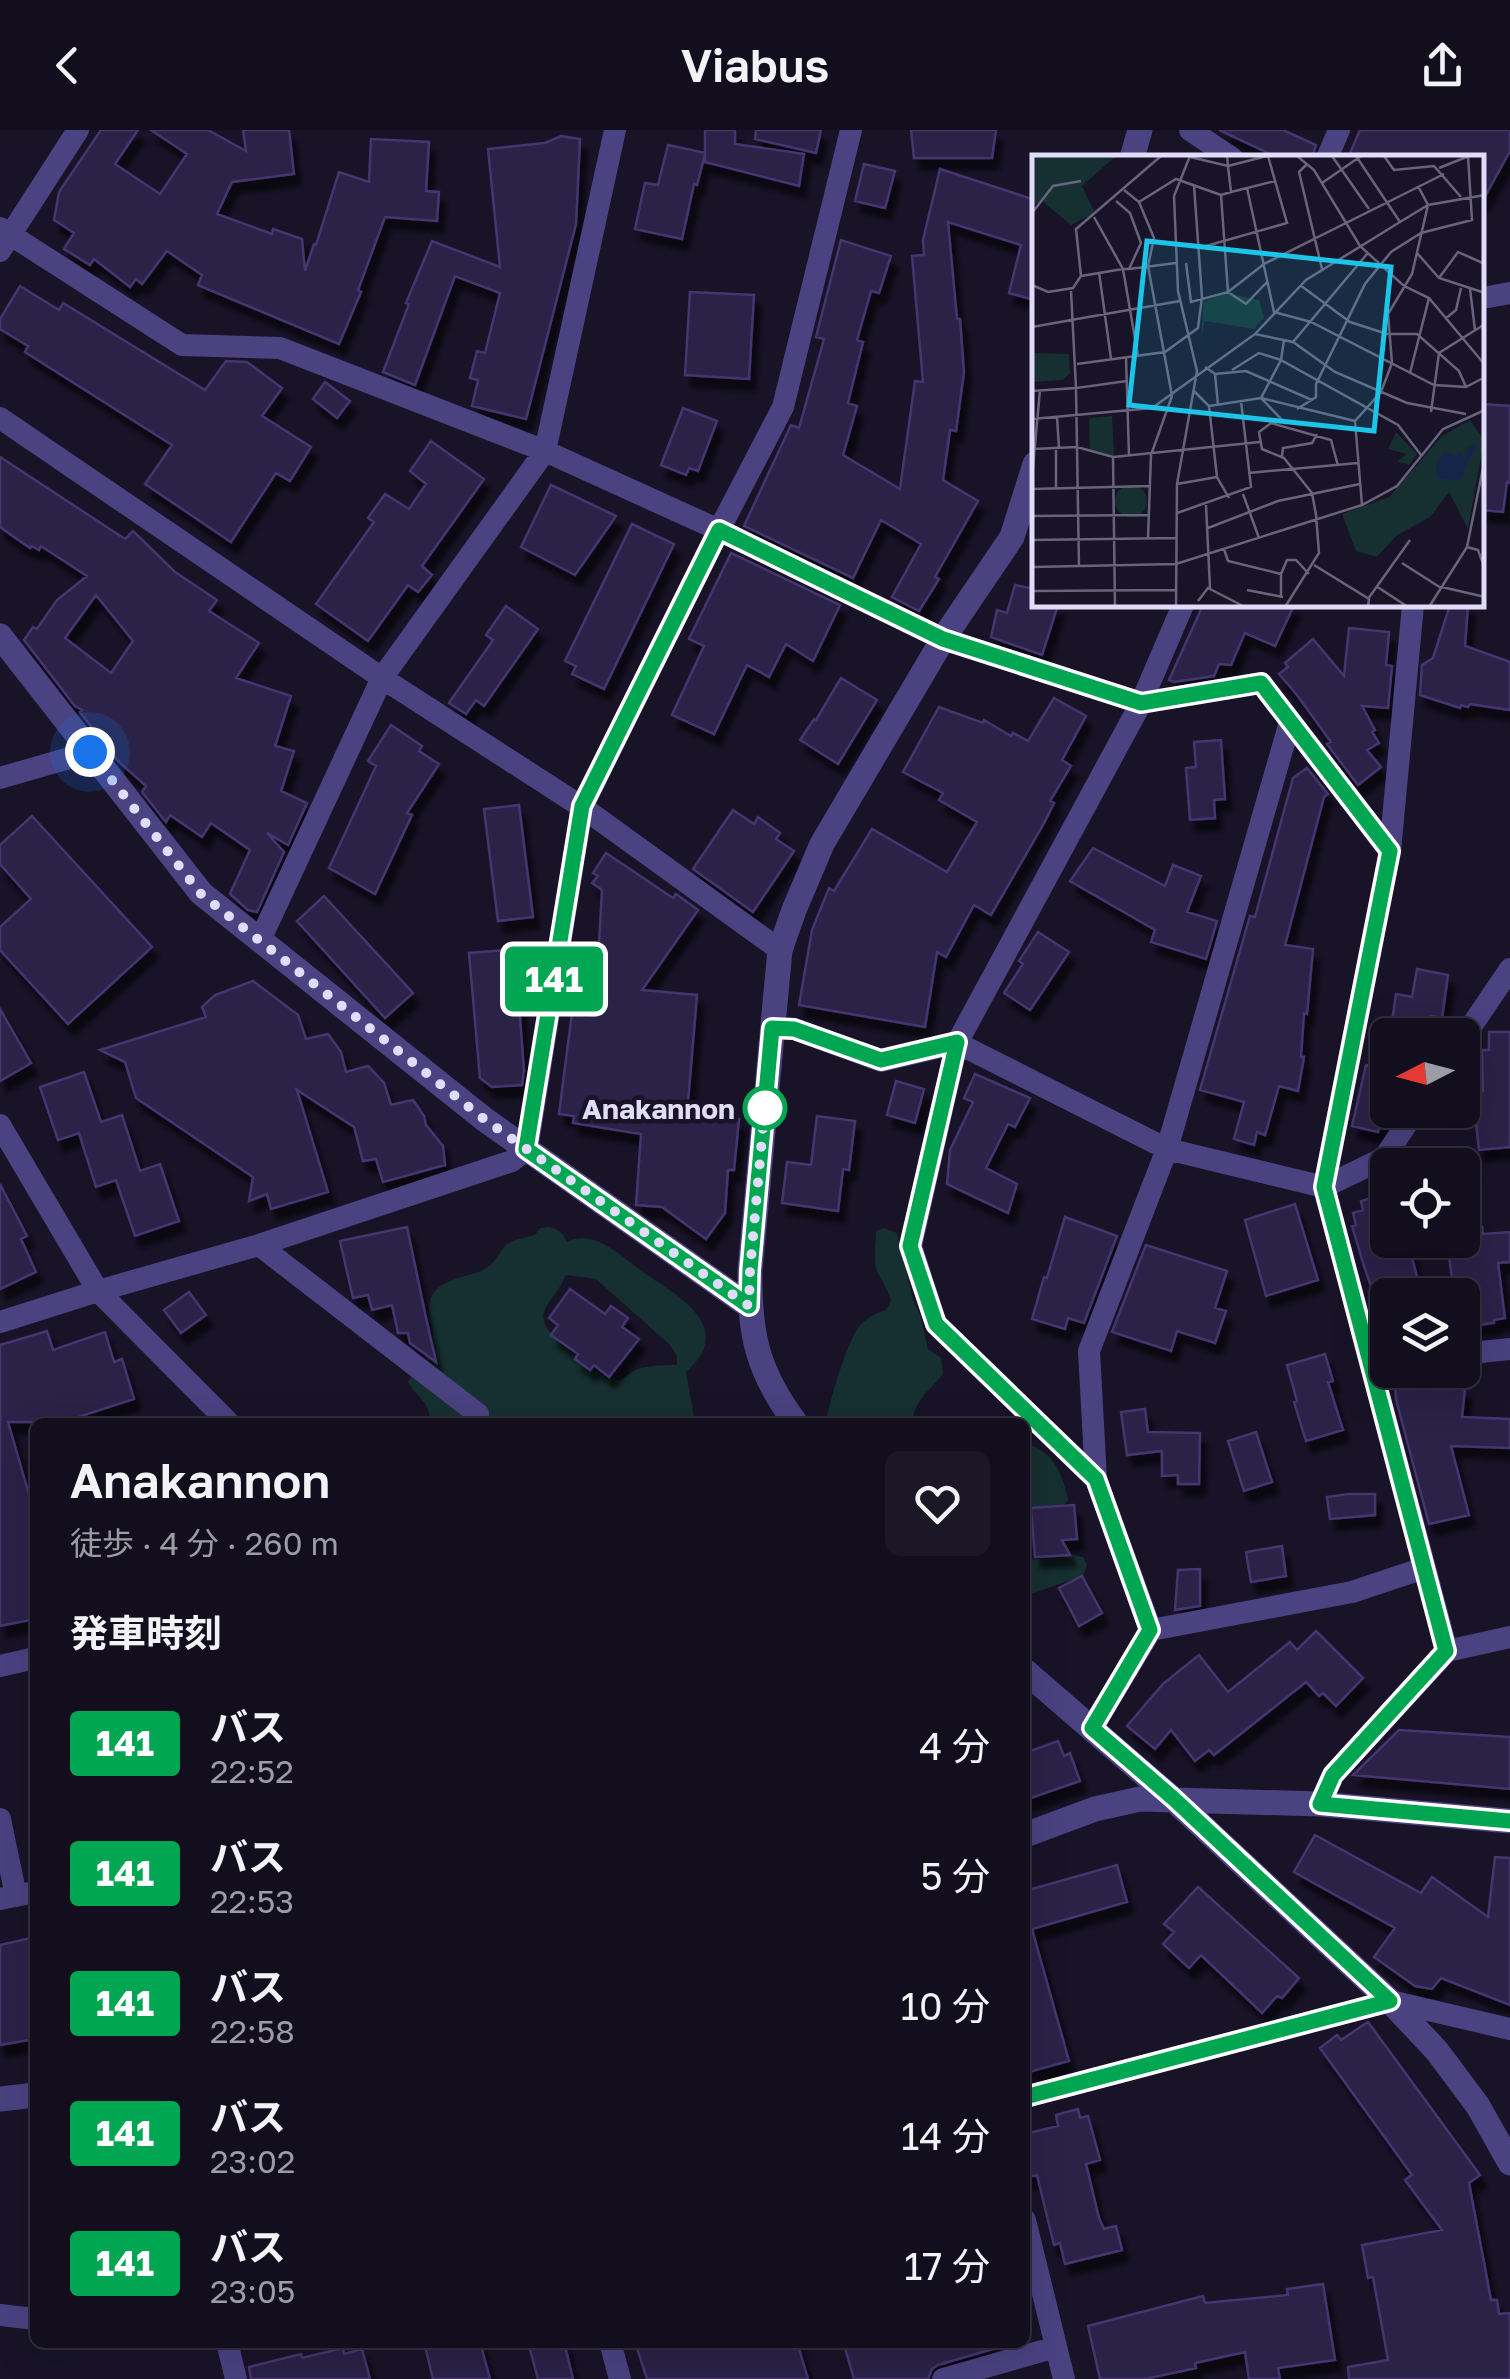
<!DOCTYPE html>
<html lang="ja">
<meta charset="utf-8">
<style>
:root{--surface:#120e1d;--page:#1b1726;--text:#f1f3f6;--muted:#9c9ca4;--line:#312e3b}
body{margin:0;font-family:"Golos Text","Noto Sans JP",sans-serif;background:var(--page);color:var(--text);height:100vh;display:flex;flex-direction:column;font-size:38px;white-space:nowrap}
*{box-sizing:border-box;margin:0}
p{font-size:32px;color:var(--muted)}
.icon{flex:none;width:55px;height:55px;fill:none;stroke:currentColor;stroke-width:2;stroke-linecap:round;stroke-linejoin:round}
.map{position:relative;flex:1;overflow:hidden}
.panel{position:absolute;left:30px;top:1288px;width:1000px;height:930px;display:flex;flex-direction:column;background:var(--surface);border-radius:15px;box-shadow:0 10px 40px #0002,0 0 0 2px var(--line)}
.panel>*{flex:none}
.badge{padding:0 20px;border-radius:8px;font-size:35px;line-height:65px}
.needle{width:65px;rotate:264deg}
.tools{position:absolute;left:1370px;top:888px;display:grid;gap:20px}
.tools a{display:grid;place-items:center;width:110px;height:110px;border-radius:15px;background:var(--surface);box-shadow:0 10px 40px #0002,0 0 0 2px var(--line);font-size:50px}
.you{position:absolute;width:50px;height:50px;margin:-25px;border:8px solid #fff;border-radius:50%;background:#1a73e8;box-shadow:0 0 0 15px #1a73e833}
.map>.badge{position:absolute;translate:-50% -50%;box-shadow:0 0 0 5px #fff}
h2{padding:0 40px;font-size:38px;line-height:90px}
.round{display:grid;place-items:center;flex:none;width:105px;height:105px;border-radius:15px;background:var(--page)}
.headline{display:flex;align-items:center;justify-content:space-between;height:170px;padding:0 40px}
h1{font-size:48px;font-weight:600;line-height:75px}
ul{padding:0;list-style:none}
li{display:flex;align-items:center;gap:30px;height:130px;padding:0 40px}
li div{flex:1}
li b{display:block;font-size:38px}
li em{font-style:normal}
li .badge{min-width:110px;font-weight:700;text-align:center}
header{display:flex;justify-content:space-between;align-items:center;height:130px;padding:0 40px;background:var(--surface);font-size:45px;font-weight:600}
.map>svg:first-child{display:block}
</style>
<header><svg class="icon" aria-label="back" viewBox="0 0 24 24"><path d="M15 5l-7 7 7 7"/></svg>Viabus<svg class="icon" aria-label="share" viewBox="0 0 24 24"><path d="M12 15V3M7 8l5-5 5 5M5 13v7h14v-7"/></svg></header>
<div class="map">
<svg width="1510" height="2249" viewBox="0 0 1510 2249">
<defs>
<filter id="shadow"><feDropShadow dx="6" dy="11" stdDeviation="2.5" flood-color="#0009"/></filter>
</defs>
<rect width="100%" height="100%" fill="#181327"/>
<!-- green -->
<path fill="#162f30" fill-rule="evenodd" d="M548,1097C558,1099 563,1102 567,1112C574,1108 582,1107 590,1109C609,1113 627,1131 643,1142C678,1166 737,1197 686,1242L695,1292H429C432,1273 416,1267 408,1252C414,1237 428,1229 432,1213C435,1202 430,1193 429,1182C427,1148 463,1150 485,1139C495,1134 498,1123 506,1115C513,1109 525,1108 535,1105L540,1098ZM566,1145L596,1149L670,1215L677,1226V1235C666,1235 653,1235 642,1238C623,1242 627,1257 604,1246C588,1234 536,1203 544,1182C549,1169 561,1159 566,1145Z
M884,1098L897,1103L913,1170L920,1184L928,1219L941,1228L943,1244C931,1259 912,1273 913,1292H826C829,1273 847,1212 858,1198C866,1188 874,1184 886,1180L891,1171C888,1158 880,1150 876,1138C873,1127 876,1113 876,1101Z
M1025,1314C1052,1318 1063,1345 1068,1369L1062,1381L1025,1403Z
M1069,1424L1083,1427L1087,1435L1083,1446L1025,1466V1431Z"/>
<!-- building -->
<path fill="#2b2046" stroke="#45356f" stroke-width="2.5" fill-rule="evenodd" filter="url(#shadow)" d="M101,0H138L115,34L160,64L187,24L151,0H208L246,21L243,0H289L294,44L232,52L217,84L272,104L273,99L302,109L305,141L314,114L316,115L339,42L369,52L371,9L429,12L426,61L439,62L437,91L385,87L358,160L361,162L339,214L198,155L202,145L167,121L142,154L136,149L130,157L94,129L90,135L64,119L74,103L54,90L59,62Z
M705,0H735V14L804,24L799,56L705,32V24L697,55L694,54L682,109L635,99L645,53L658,55L668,15L705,23Z
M756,0H821L816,23L755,9Z
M911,0H996L992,28H914Z
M1219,0H1283L1316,15L1312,28H1279Z
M1360,0H1510V21L1482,72V28H1348Z
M561,6L580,9L576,94L526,289L472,276L478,250L470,248L477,221L485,223L500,163L455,146L415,255L383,242L409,174L406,173L432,111L500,137L488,19L545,13Z
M864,34L895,41L885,78L855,71Z
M940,39L1035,70V170L1009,163L1021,115L948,92L957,189H960L964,242L956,301L950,300L943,350L978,371L935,447L939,449L919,481L892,467L921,414L881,390L853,448L744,396L791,295L799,298L824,209L816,207L841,110L891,126L879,163L871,161L857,210L863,212L848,273L857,276L843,325L900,359L915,251L923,252L912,126L924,125L923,110Z
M20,156L59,180L63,173L205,260L226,231L247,232L282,258L262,286L311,317L290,351L276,343L231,412L145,354L172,315L25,222L28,216L0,199V189Z
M690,162L754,165L749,249L685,245Z
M325,252L350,271L337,288L313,269Z
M1482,274L1510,276V353L1507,352L1503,382L1482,380Z
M683,278L717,291L698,341L689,338L686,345L661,335Z
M431,311L484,349L422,436L432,445L418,462L408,455L368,511L316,474L374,392L368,388L385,364L409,379L426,354L410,341Z
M0,327L125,409L133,401L175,442L217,470L209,481L259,513L236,548L291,566L275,616L294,621L281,661L307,673L288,715L267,703L284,722L257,782L248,780L230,764L250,720L211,693L202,707L170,685L166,692L142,662L146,656L118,631L80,582L82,580L75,576L24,510L33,497L37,499L57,470L87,446L41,416L39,420L32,416L30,418L0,397ZM96,465L133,511L111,543L65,508Z
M551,355L616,386L575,445L521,417Z
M632,394L674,414L604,559L572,544L576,536L565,531Z
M731,423L840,475L813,531L786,514L769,547L747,535L714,604L672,585L704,516L689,509Z
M1015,455L1035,459V475H1058L1042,525L991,507L997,480L1007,483Z
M1203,475H1294L1275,516L1245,503L1231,535L1219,534L1214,546L1174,552L1169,550Z
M1450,475H1468L1465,516L1510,532V580L1470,574L1468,577L1461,575L1460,578L1420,565L1422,535L1433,528Z
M506,476L538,499L484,576L476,570L466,584L449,573L493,510L486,505Z
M1349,498L1389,502L1386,535L1392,536L1388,578L1362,576L1375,600L1372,602L1379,613L1367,620L1381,637L1358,655L1327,614L1331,612L1297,565L1279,544L1288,537L1285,533L1313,509L1344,546Z
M841,548L877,570L838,634L800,610L814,589L816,590Z
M1054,568L1086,586L1062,630L1071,636L1050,671L1054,673L1043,695L991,785L974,775L946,827L937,822L925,897L799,875L812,800L829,758L834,761L872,699L947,742L977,692L939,670L943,663L903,642L939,577L983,593L984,590L1011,606L1013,603L1028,611Z
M391,595L422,616L419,621L439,634L407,683L412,685L375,764L329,738L376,636L368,631Z
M1221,610L1225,669L1214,670L1215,688L1190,690L1186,638L1196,637L1194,612Z
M1307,638L1328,664L1324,667L1285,815L1313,819L1307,884L1304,883L1301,927H1304L1298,961L1279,956L1265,1005L1257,1002L1254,1015L1234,1009L1244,972L1200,960L1250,786L1255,787L1293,648Z
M519,675L533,787L498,791L484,679Z
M733,680L754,694L758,687L780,703L776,709L794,721L753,782L693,739Z
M32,686L152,817L68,894L0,820V797L31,769L0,734V715Z
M1093,718L1165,756L1173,735L1201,746L1187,782L1217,791L1206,829L1151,812L1155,800L1070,751Z
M606,723L673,768L676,764L698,780L642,860L697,865L687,984L739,989L734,1040H728L725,1083L706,1109L662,1077L636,1075L641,1004L573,993L574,986L559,984L572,883L595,886L602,760L592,753L598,746L593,743Z
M324,766L413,863L385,888L297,791Z
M1038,802L1069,822L1030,880L1004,863L1023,834L1019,831Z
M506,820L508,836L516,835L524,941L522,955L492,957L480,948L469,823Z
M1417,839L1448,845L1442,888L1430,886L1428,905H1390L1396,864L1412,867Z
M253,851L298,885L306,909L328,904L341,922L346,942L368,936L384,953L391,975L413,970L424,986L426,995L443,1016L445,1035L383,1052L376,1029L363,1031L354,997L297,960L328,1062L271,1079L267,1064L249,1071L253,1047L136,968L125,932L100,920L206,887L202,877L215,865Z
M0,879L31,933L0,951Z
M1489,902H1510V1017L1479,1020L1474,974L1478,973L1477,962L1483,961L1482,920H1489Z
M1366,935L1388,940V976L1384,975L1378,1002L1352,996Z
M84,942L101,992L122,985L140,1041L160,1034L179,1091L135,1106L116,1050L96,1057L79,1003L58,1010L40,957Z
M975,944L1030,968L1015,997L1008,994L986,1038L1017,1054L1008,1083L947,1054L950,1020L973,972L964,968Z
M896,951L924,959L915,993L887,985Z
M817,986L855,991L849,1040L843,1039L838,1081L782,1073L787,1032L811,1035Z
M0,1054L27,1106L21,1109L36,1142L0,1159Z
M1388,1063V1110H1412L1408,1113L1422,1165H1374L1364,1136L1352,1096L1356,1095L1353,1083L1363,1080L1361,1071Z
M1295,1074L1318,1150L1266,1166L1245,1090Z
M1065,1087L1117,1106L1084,1193L1068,1188L1065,1199L1032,1189L1044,1147L1047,1148Z
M407,1097L426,1188L436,1232L410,1213L408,1203H398L392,1175L372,1180L368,1165L353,1168L340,1111Z
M1482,1097L1483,1104L1510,1102V1132L1498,1133L1505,1188L1494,1190V1193L1470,1196L1468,1178L1462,1179V1165H1454L1447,1110H1462V1100Z
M1146,1115L1227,1141L1215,1178L1226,1181L1215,1213L1177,1201L1171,1221L1112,1202Z
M570,1159L605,1184L611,1176L628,1188L622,1197L639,1209L609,1247L594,1235L590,1240L575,1229L578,1224L551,1205L558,1195L549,1188Z
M189,1162L206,1185L181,1203L164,1180Z
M47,1201L53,1220L105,1202L114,1232L122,1229L134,1269L75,1288L76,1292H8L30,1368L35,1367V1489L0,1496V1215Z
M1325,1224L1333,1251L1328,1252L1343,1300L1306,1311L1294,1272L1297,1271L1287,1235Z
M1395,1251L1465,1259L1462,1287L1510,1289V1318L1451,1316L1469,1385L1429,1394L1396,1269Z
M1145,1279L1148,1302L1200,1303L1199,1354H1178V1345L1162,1346V1321L1127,1325L1121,1282Z
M1256,1302L1272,1352L1244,1361L1228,1311Z
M1349,1364H1375V1385L1330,1389L1327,1367Z
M1074,1375L1077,1409L1062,1410L1070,1425L1035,1427L1031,1378Z
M1282,1416L1286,1446L1251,1452L1246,1422Z
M1200,1439V1476L1175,1480L1178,1440Z
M1082,1446L1102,1483L1079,1496L1059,1458Z
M1316,1501L1363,1548L1336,1576L1323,1563L1319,1566L1306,1552L1214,1625L1209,1620L1195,1631L1171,1600L1155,1619L1127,1596L1163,1554L1199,1525L1228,1562L1290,1512L1297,1520Z
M1399,1600L1510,1607V1659L1353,1645Z
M1058,1611L1064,1626L1070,1623L1080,1651L1025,1670V1623Z
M1315,1705L1421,1763L1432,1747L1488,1787L1495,1727L1510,1728V1875L1441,1848L1432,1859L1415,1856L1374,1827L1395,1798L1294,1742Z
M1117,1735L1127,1772L1032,1799L1069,1931L1029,1942L1025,1927V1797L1031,1796L1025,1773V1761Z
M1198,1757L1299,1848L1282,1868L1277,1866L1262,1883L1201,1825L1189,1838L1163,1814L1174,1802L1164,1794Z
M35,1807V1909L0,1915V1815Z
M1368,1892L1480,2045L1469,2053L1491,2170H1497L1499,2184L1510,2183V2249H1349L1348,2237L1388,2230L1373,2147L1368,2148L1362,2115L1442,2100L1405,2050L1412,2045L1320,1918L1337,1905L1341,1910Z
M1078,1979L1080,1988L1088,1986L1100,2030L1086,2034L1099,2088L1104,2099L1116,2096L1122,2120L1065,2134L1060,2113L1054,2115L1037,2045L1025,2048V2004L1058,1996L1056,1985Z
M1323,2154L1335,2230L1278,2238L1280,2249H1249L1245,2222L1195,2233L1196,2238L1145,2249H1100L1088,2196L1203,2166L1205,2173L1288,2165L1287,2159Z
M424,2212H480L490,2249H433Z
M528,2212H564L573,2249H538Z
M635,2212H797L808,2249H647Z
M850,2212H1003V2216L938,2235L932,2239L928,2249H854L845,2218L851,2217Z
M343,2218L344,2224L362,2219L370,2249H251L249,2237L301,2224L302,2228Z"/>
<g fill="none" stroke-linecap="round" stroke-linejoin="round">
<!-- minor -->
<path stroke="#4a4281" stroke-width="22" d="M1190,0L1232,28
M1327,28L1339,0
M0,98L182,215L280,218L545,321L719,400L943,509L1141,573L1261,553L1390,721
M0,121L78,0
M1482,168L1510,163
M0,288L382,548L582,677L780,820
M1413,475L1390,721L1324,1057L1447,1521
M0,648L90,622
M260,810L382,548L545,321L615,0
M772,898L794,899L881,931L957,913L1141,573L1183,475
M1462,910L1510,839
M0,995L98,1161L228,1292
M259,1115L478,1284V1292
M0,1192L98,1161L259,1115L512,1031L527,1019L582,677L719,400L783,277L851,0
M1462,1224L1510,1219
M1096,1349L936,1194L911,1116L957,913L1167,1019L1324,1057L1384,1028L1416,980
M1151,1500L1352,1462L1424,1438
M0,1536L35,1528
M1092,1598L1151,1500L1096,1349L1089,1221L1167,1019L1290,592
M1320,1674L1333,1645L1447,1521L1510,1507
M0,1689L16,1766
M0,1769L35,1762
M1025,1967L1390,1871L1510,1899
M1025,2090L1064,2249
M0,2185L35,2189
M227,2212L236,2249
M610,2212L620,2249
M943,2249L1056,2217"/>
<!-- tertiary -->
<path stroke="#4a4281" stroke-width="25" d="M1132,28L1140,0
M0,506L201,763L484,989L749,1176
M795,1292C757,1241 749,1203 750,1140L780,820L794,780L822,714L943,509L1012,407L1035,334
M1025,1541L1173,1669L1390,1871L1437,1921L1478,1976L1510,2033
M1025,1705L1095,1679L1140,1669L1320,1674L1510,1691
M0,1969L35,1965"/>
</g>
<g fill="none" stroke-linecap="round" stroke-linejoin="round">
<defs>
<path id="line" d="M1025,1967L1390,1871L1174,1669L1092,1598L1150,1500L1096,1349L936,1194L910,1116L957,912L881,930L794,899L772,898L750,1140L749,1176L526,1019L582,676L719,400L943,509L1141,573L1261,553L1390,721L1324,1057L1446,1521L1333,1645L1320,1674L1510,1691"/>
</defs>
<!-- line casing -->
<use href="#line" stroke="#fff" stroke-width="22"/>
<!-- line -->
<use href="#line" stroke="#00a651" stroke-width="15"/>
<!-- walk -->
<path stroke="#e2dcfb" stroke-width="10" stroke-dasharray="0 18" d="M90,622L201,764L484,989L749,1176L750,1140L766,964L765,978"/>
</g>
<!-- markers -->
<circle fill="#fff" stroke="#00a651" stroke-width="5" cx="765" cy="978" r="20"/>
<g text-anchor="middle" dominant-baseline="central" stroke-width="9" stroke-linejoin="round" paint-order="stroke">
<!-- stop labels -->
<g font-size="28" font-weight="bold" fill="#e2dcfb" stroke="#181327" text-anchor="end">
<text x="735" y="978">Anakannon</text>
</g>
</g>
<!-- overview -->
<g transform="translate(1032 25)">
<rect width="452" height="452" fill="#181327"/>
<path d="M0,1H84L50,31L63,58L39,70L9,45L0,52ZM195,138L227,145L232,163L222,174L172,166L169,191L171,147ZM0,198L37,199L38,218L31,225L0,227ZM80,261L82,301L58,295L57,263ZM438,265L452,285L436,374L417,337L398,362L364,381L345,402L324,396L310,359L357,342L410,281ZM364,277L385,299L377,310L365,306L375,299L356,294ZM83 346a16 16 0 1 1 32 0a16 16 0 1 1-32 0Z" fill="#162f30"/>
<path d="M445,290L427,326L405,323L404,308L413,296L424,302L428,296L433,306L436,291Z" fill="#142549"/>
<path fill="none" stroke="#69637c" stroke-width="2.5" d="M265,1L282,15L328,91L372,131L397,143L453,210M300,1L337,54M324,1L368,67M352,1L362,15L402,11L429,42M158,2L196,11L195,1M275,9L267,17L290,114M407,13L437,1M290,28L329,1M215,33L242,157L279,167L402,230L434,232L453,222M92,35L107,47L144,24L189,40L196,137L232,109L412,19M199,37L243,26M189,40L199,37L196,11L235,1M107,47L122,83L116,111L140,241L119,300L116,383M0,58L21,31L49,26M62,62L91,114H97L109,88L98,58L84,46M167,93L255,68L236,1M385,98L407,123L453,138M154,108L159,147L196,137L214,149L235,127M97,114L144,108M67,117L79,204M49,121L91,114L106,201M407,123L426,97L453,109M0,130L16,137L41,133L49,121L44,74L129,1M268,130L318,167L355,179H385L427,216L434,232M438,134L443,175M45,164L148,146M413,164L424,155L429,133M0,172L45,164M223,179L274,125L368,67L396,50L453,40M252,185L249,205L366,270L389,300M261,187L335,99M94,202L97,301M45,209L133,197L166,173L170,142L162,31M173,212L183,219L214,216L280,245M200,215L227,198L249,205L229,243L254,269M378,218L397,143M183,219L186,250M0,236L44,233L39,136M162,236L177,251L185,322L197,343M177,251L229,243L323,266M265,254L284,242V229L333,129L359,97L389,78L440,65L436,1M399,257L407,198L453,169M25,262L27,293M0,264L120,253L223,179L261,187L303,217L375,248L434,259M24,293V333M0,294L45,292L81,302L228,287M250,301L251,293L280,288L285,279M81,302L83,452M216,318L326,308M0,323L8,235M145,329L185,322M0,334L118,331M211,339L227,383M174,350L178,433M330,350L323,266L349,237L360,208L356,159L380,119L396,50L386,31M145,358L219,332L209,246M0,361L117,360M176,373L246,346L328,329M0,385L145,383M435,392L446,395L453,414M192,394L196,406L249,419V441M370,408L409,433M282,410L337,444L336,452M0,412L144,409L330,350L365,331L411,274L453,255M47,412L44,233L95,226M249,419L255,405H264L277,419M344,431L376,452M410,432L453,442M215,435L251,442M0,436L144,435M336,444L378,385M166,446L176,433L213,452M144,452L145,329L165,216L146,136L142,41L158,1M253,452L287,398L284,360L280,338L252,303L230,294L227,277L239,268L299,285L306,311M397,452L435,392L453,303"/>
<path fill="#1cc4e8" fill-opacity="0.15" stroke="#1cc4e8" stroke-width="5" d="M115,86L359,112L342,276L97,250Z"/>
<rect width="452" height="452" fill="none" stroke="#e2dcfb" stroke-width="5"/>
</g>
</svg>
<div class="tools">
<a><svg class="needle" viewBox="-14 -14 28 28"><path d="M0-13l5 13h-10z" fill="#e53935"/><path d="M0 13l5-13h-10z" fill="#9c9ca4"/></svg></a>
<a><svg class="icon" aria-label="locate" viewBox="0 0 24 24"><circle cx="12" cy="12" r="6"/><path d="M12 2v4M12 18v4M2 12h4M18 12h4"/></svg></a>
<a><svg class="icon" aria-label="layers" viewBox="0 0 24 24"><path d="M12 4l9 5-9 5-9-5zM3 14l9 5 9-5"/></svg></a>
</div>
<div class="you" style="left:90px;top:622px"></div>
<b class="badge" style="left:554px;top:849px;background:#00a651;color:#fff">141</b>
<section class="panel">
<div class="headline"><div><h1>Anakannon</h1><p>徒歩 · 4 分 · 260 m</p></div><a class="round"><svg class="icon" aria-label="heart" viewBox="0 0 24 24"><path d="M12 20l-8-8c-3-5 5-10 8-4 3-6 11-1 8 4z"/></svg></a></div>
<h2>発車時刻</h2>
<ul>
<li><span class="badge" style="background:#00a651;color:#fff">141</span><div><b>バス</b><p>22:52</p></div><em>4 分</em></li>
<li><span class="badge" style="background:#00a651;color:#fff">141</span><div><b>バス</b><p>22:53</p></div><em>5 分</em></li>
<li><span class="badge" style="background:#00a651;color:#fff">141</span><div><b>バス</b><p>22:58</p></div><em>10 分</em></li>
<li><span class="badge" style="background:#00a651;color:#fff">141</span><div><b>バス</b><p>23:02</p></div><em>14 分</em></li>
<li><span class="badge" style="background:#00a651;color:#fff">141</span><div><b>バス</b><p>23:05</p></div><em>17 分</em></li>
</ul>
</section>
</div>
